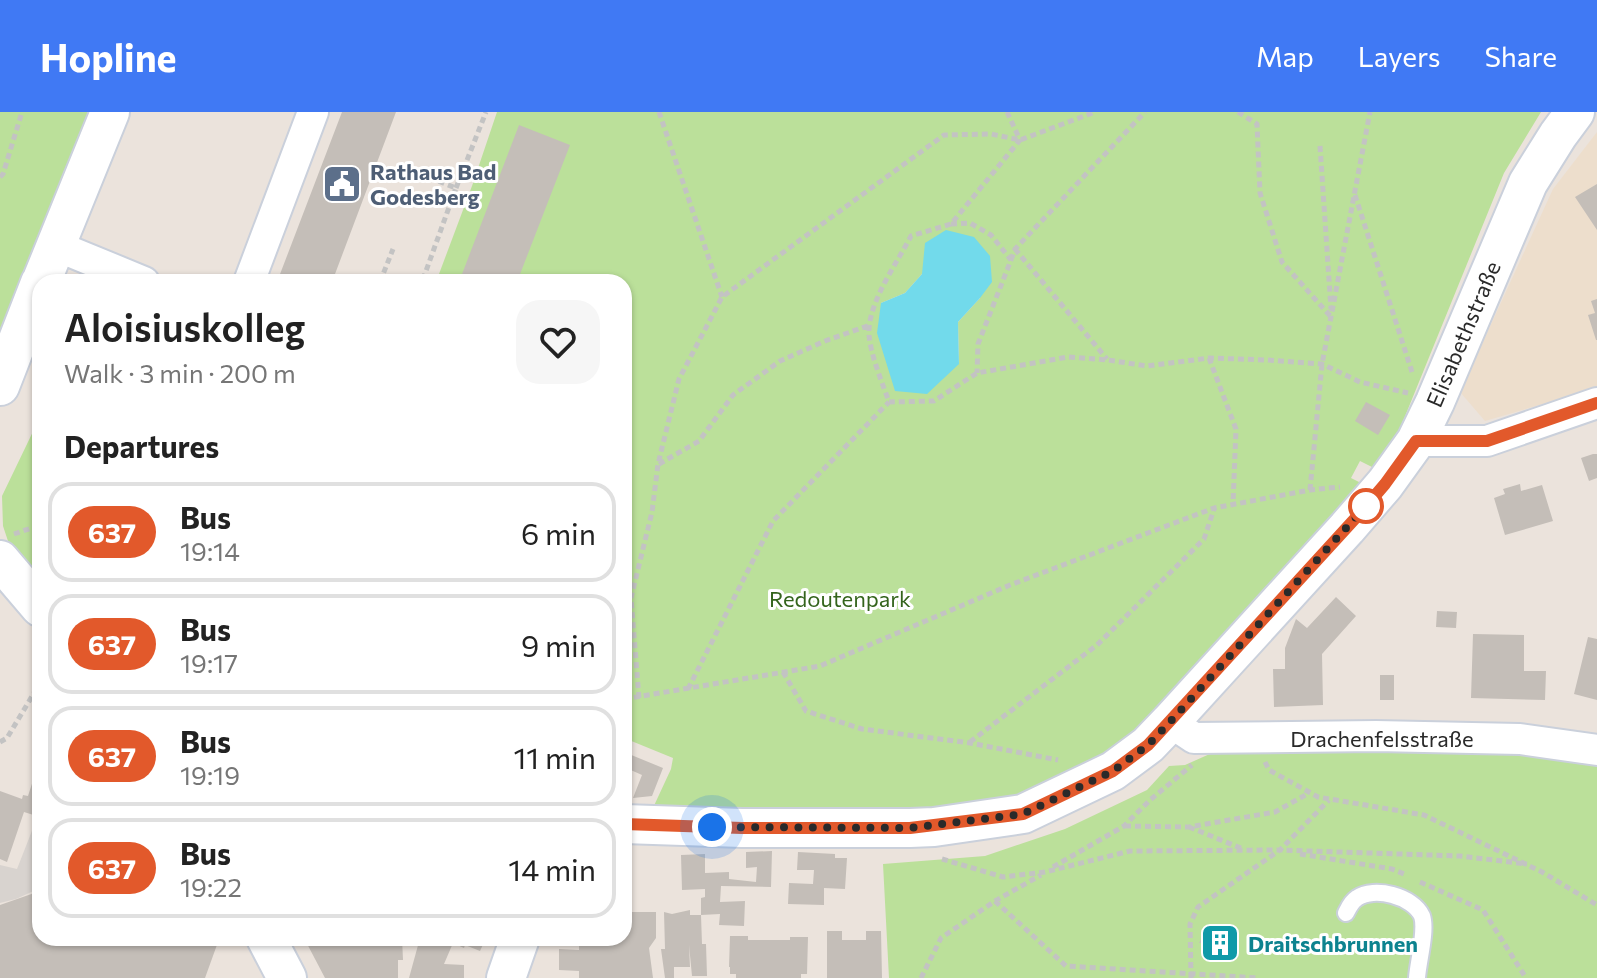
<!DOCTYPE html>
<meta charset="utf-8">
<style>
:root{--surface:#fff;--page:#f6f6f6;--text:#222;--muted:#767676;--line:#e0e0e0;--accent:#4079f4}
body{margin:0;font-family:Commissioner,sans-serif;background:var(--page);color:var(--text);height:100vh;display:flex;flex-direction:column;font-size:30px;white-space:nowrap}
*{box-sizing:border-box;margin:0}
p{font-size:26px;color:var(--muted)}
.icon{flex:none;width:44px;height:44px;fill:none;stroke:currentColor;stroke-width:2;stroke-linecap:round;stroke-linejoin:round}
.map{position:relative;flex:1;overflow:hidden}
.details{position:absolute;left:32px;top:162px;width:600px;height:672px;display:flex;flex-direction:column;background:var(--surface);border-radius:24px;box-shadow:0 2px 6px #0004}
.details>*{flex:none}
.badge{padding:0 16px;border-radius:26px;font-size:28px;line-height:52px}
.you{position:absolute;width:40px;height:40px;margin:-20px;border:6px solid #fff;border-radius:50%;background:#1a73e8;box-shadow:0 0 0 12px #1a73e833}
.map>.badge{position:absolute;translate:-50% -50%;box-shadow:0 0 0 4px #fff}
h2{padding:0 32px;font-size:30px;line-height:72px}
.round{display:grid;place-items:center;flex:none;width:84px;height:84px;border-radius:24px;background:var(--page)}
.overview{display:flex;align-items:center;justify-content:space-between;height:136px;padding:0 32px}
h1{font-size:38px;font-weight:600;line-height:60px}
ul{padding:0;list-style:none}
li{display:flex;align-items:center;gap:24px;height:100px;margin:0 16px 12px;padding:0 16px;border:4px solid var(--line);border-radius:24px}
li div{flex:1}
li b{display:block;font-size:30px}
li em{font-style:normal}
li .badge{min-width:88px;font-weight:700;text-align:center}
header{display:flex;align-items:center;gap:48px;box-sizing:border-box;height:112px;padding:0 40px;background:var(--accent);color:#fff}
header strong{font-size:38px}
nav{display:flex;gap:44px;margin-inline-start:auto;font-size:28px}
.map>svg:first-child{display:block}
</style>
<header>
<strong>Hopline</strong>
<nav><a>Map</a><a>Layers</a><a>Share</a></nav>
</header>
<div class="map">
<svg width="1597" height="866" viewBox="0 0 1597 866">
<rect width="100%" height="100%" fill="#ebe3dc"/>
<!-- education -->
<path fill="#eddecc" d="M1597,20V276L1485,309L1460,280L1553,77Z"/>
<!-- green -->
<path fill="#bbe09a" fill-rule="evenodd" d="M0,0H93L0,224Z
M497,0H1541L1504,61L1397,324L1380,359L1360,349L1351,366L1371,376L1321,416L1257,484L1122,646L1014,687L895,700L652,698L671,657L673,646L624,626V170H436L472,74ZM922,162L980,186L958,210L959,252L881,191L905,181Z
M40,305V461L28,453L10,435L3,414L2,384Z
M1478,636L1597,648V866H889L883,752L985,744L1065,717L1147,678L1169,654L1185,653L1212,641Z"/>
<!-- plaza -->
<path fill="#d8d3cf" d="M35,711L40,712V776L16,787L0,791V753L17,757Z"/>
<!-- water -->
<path fill="#72daeb" d="M946,118L974,125L990,144L992,170L980,186L958,210L959,252L927,282L895,279L877,221L881,191L905,181L922,162L925,131Z"/>
<!-- building -->
<path fill="#c4beb8" d="M342,0H396L332,170H277Z
M519,13L570,33L517,170H459Z
M1597,72V118L1575,85Z
M1597,187V228H1596L1588,203L1595,201L1591,189Z
M1366,290L1390,303L1378,323L1355,309Z
M1593,342H1597V366L1589,369L1581,346Z
M1520,372L1521,379L1542,373L1553,409L1505,423L1494,386L1505,382L1503,377Z
M1336,485L1356,504L1322,542L1323,593L1274,595L1273,557H1285V536L1296,507L1307,516Z
M1437,499L1457,500L1456,516L1436,515Z
M1473,522L1524,523V559H1546L1545,588L1471,586Z
M1588,525L1597,527V588L1574,582Z
M1380,563H1394V588H1380Z
M39,638L40,705L24,700L7,750L0,747V679L22,687L23,683L28,684L39,650L36,649Z
M624,640L663,656L652,684L633,686L642,663L624,655Z
M772,739L771,775L721,774L720,790L745,789L744,814L719,813L720,802L701,803V786L705,785V777L682,778L681,743L705,742V761L729,760V767L756,770L757,755L746,756V740Z
M798,740L835,742V746H847L845,777L824,776V793L788,792L789,771L813,772L814,758H797Z
M40,779V826H207L218,830L205,866H0V793Z
M690,798V803H701L702,832H706L707,864H692L689,833L690,855H674V866H665L661,837H665L664,800L672,802Z
M624,800H656V826L649,836L653,866H579V859L559,858V837L579,838V830H594V826H624Z
M1208,815L1226,816L1235,832L1226,848L1223,843H1219L1216,847H1208L1205,840L1207,836L1205,831H1199Z
M827,819H842V828H866V819H881L882,866H827Z
M730,824H748V828H790V825H808L807,862H801V866H736V862H730V855H729Z
M304,826H347L349,828L352,826H402L403,848H398V866H325Z
M420,826H441L445,828L446,826H486L480,839L465,833L464,836L453,831L444,852L464,853V866H409Z"/>
<g fill="none" stroke-linecap="round" stroke-linejoin="round">
<defs>
<path id="service" d="M1346,801C1349,795 1351,790 1357,786C1374,774 1413,784 1422,804C1427,818 1418,850 1417,866"/>
<path id="minor" d="M54,133L144,170
M249,170L313,0
M1416,329H1487L1597,291
M1170,610L1194,626L1376,624L1520,627L1597,638"/>
<path id="tertiary" d="M41,170L110,0
M0,274L40,171
M0,448L40,495
M624,712L742,716H910L934,715L1023,702L1113,659L1148,633L1170,610L1347,416L1385,372L1416,329L1435,290L1528,71L1558,23L1575,0
M266,826L287,866
M506,866L520,826"/>
</defs>
<!-- service casing -->
<use href="#service" stroke="#cad0db" stroke-width="20"/>
<!-- minor casing -->
<use href="#minor" stroke="#cad0db" stroke-width="34"/>
<!-- tertiary casing -->
<use href="#tertiary" stroke="#cad0db" stroke-width="42"/>
<!-- path -->
<path stroke="#c3c3c3" stroke-width="5" stroke-dasharray="6 4" stroke-linecap="butt" d="M659,0L722,185
M1007,0L1020,28L951,112L911,124C897,151 867,192 869,223C871,244 882,270 889,290L934,289L977,261L1068,245L1108,248L1147,254L1209,246L1267,248L1322,252L1360,270L1408,281
M1238,0L1257,12L1260,81L1282,150L1332,206
M1320,34L1331,197
M420,62L456,76L422,170
M0,65L3,62L22,0
M456,76L486,0
M1355,83L1412,260
M951,112L970,111L991,123L1011,148L978,232L977,261
M1015,137L1107,247
M1011,148L1015,137L1145,0
M380,170L393,137
M1209,246L1236,317L1233,392
M659,352L699,329L733,283L780,249L825,229L870,213
M1310,378L1322,252L1370,0
M14,422L40,413
M783,560L806,599L862,617L970,631L1058,648
M688,577L773,409L889,290
M639,586L631,486L652,400L658,352L679,267L722,185L944,23L991,22L1020,28L1095,0
M624,587L820,554L1010,473L1214,396L1310,378L1340,375
M0,630L7,626L40,571
M970,630L1097,533L1204,427L1214,397
M1265,650L1269,658L1318,685L1424,703L1542,760L1597,793
M1125,714L1189,715L1275,700L1309,681
M1189,715L1243,737
M1300,742L1392,757L1404,762
M942,747L1003,765L1045,760L1130,739L1280,738L1460,744L1527,752
M1053,755L1124,714L1150,688L1192,653
M1420,770L1483,798L1526,866
M995,789L1066,854L1258,866
M921,866L941,826L995,789L1041,763
M1191,866L1190,812L1198,795L1280,738L1329,688"/>
<!-- service -->
<use href="#service" stroke="#fff" stroke-width="16"/>
<!-- minor -->
<use href="#minor" stroke="#fff" stroke-width="30"/>
<!-- tertiary -->
<use href="#tertiary" stroke="#fff" stroke-width="38"/>
</g>
<g fill="none" stroke-linecap="round" stroke-linejoin="round">
<defs>
<path id="line" d="M624,712L742,716H910L1023,702L1113,659L1148,633L1362,399L1385,372L1416,329H1487L1597,291"/>
</defs>
<!-- line casing -->
<use href="#line" stroke="#fff" stroke-width="18"/>
<!-- line -->
<use href="#line" stroke="#e2592b" stroke-width="12"/>
<!-- walk -->
<path stroke="#2a2a2a" stroke-width="8" stroke-dasharray="0 14.4" d="M712,715L910,716L1023,702L1113,659L1148,633L1170,610L1366,394"/>
</g>
<!-- icons -->
<defs>
<symbol id="civic-square" viewBox="-11 -11 22 22"><rect x="-9" y="-9" width="18" height="18" rx="4" fill="#5c6f8a" stroke="#fff"/><path d="M-.6-6.5H3V-4.5H.6V-3L4-1V1h2V6H-6V1h2V-1L-.6-3ZM-1.2 2.5V6h2.4V2.5Z" fill="#fff"/></symbol>
<symbol id="building-square" viewBox="-11 -11 22 22"><rect x="-9" y="-9" width="18" height="18" rx="4" fill="#0f9aa8" stroke="#fff"/><path d="M-4-6H4V6H1V3H-1V6H-4ZM-2.5-4.3h1.7v1.8h-1.7ZM.8-4.3h1.7v1.8H.8ZM-2.5-1h1.7V.8h-1.7ZM.8-1h1.7V.8H.8Z" fill="#fff"/></symbol>
</defs>
<g fill-rule="evenodd">
<use href="#civic-square" x="320" y="50" width="44" height="44"/>
<use href="#building-square" x="1198" y="809" width="44" height="44"/>
</g>
<!-- markers -->
<circle fill="#fff" stroke="#e2592b" stroke-width="4" cx="1366" cy="394" r="16"/>
<g text-anchor="middle" dominant-baseline="central" stroke-width="6" stroke-linejoin="round" paint-order="stroke">
<!-- service labels -->
<g font-size="22" font-weight="bold" fill="#4e5e75" stroke="#fff" text-anchor="start">
<text x="370" y="59">Rathaus Bad<tspan x="370" dy="25">Godesberg</tspan></text>
</g>
<!-- street labels -->
<g font-size="22" fill="#2a2a2a" stroke="#fff">
<text transform="translate(1463 222) rotate(-67)">Elisabethstraße</text>
<text x="1382" y="626">Drachenfelsstraße</text>
</g>
<!-- park labels -->
<g font-size="22" fill="#34641c" stroke="#fff">
<text x="840" y="486">Redoutenpark</text>
</g>
<!-- culture labels -->
<g font-size="22" font-weight="bold" fill="#0d838f" stroke="#fff" text-anchor="start">
<text x="1248" y="831">Draitschbrunnen</text>
</g>
</g>
</svg>
<div class="you" style="left:712px;top:715px"></div>
<section class="details">
<div class="overview"><div><h1>Aloisiuskolleg</h1><p>Walk · 3 min · 200 m</p></div><a class="round"><svg class="icon" aria-label="heart" viewBox="0 0 24 24"><path d="M12 20l-8-8c-3-5 5-10 8-4 3-6 11-1 8 4z"/></svg></a></div>
<h2>Departures</h2>
<ul>
<li><span class="badge" style="background:#e2592b;color:#fff">637</span><div><b>Bus</b><p>19:14</p></div><em>6 min</em></li>
<li><span class="badge" style="background:#e2592b;color:#fff">637</span><div><b>Bus</b><p>19:17</p></div><em>9 min</em></li>
<li><span class="badge" style="background:#e2592b;color:#fff">637</span><div><b>Bus</b><p>19:19</p></div><em>11 min</em></li>
<li><span class="badge" style="background:#e2592b;color:#fff">637</span><div><b>Bus</b><p>19:22</p></div><em>14 min</em></li>
</ul>
</section>
</div>
